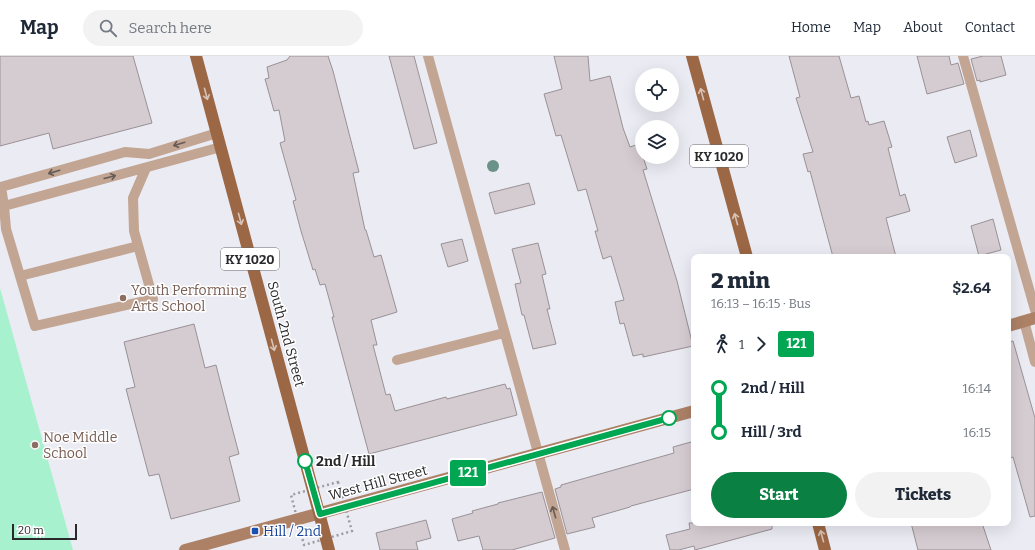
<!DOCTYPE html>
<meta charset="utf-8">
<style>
:root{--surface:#fff;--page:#f2f2f3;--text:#1f2937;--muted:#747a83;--line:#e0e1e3;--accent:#0b8043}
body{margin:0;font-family:Bitter,serif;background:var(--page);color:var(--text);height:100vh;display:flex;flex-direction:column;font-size:15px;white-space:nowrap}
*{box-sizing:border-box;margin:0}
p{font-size:13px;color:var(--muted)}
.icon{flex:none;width:22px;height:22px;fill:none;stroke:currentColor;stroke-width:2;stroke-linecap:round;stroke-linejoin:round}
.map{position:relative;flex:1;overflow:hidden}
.side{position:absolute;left:691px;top:198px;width:320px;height:272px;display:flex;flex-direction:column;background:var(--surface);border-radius:8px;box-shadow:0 4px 16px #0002}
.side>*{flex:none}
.badge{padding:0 8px;border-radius:3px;font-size:14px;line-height:26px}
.fabs{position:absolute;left:635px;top:12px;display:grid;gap:8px}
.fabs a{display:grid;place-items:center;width:44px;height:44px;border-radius:50%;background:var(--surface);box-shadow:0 4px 16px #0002;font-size:20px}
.scale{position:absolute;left:12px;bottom:10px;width:65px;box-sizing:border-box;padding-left:4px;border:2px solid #29292c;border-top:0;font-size:11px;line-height:14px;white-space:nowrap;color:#29292c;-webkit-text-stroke:3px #fff;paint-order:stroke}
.map>.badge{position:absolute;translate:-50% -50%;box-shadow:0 0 0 2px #fff}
.legs{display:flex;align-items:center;gap:6px;height:44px;padding:0 20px;font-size:13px}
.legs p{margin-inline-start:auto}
.overview{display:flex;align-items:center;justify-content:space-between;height:68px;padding:0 20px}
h1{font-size:22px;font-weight:800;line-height:30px}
.primary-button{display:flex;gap:8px;margin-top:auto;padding:8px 20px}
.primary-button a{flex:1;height:46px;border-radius:24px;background:var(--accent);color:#fff;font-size:16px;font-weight:800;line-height:46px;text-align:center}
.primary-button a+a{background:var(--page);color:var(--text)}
ul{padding:0 20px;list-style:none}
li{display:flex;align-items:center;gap:14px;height:44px;font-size:15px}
li i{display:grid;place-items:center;width:6px;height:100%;margin:0 5px;background:currentColor}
li i::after{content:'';width:10px;height:10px;margin:-5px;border:3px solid;border-radius:50%;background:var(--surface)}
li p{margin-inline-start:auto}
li:first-child i{background:linear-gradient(#0000 50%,currentColor 0)}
li:last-child i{background:linear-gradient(currentColor 50%,#0000 0)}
header{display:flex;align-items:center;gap:24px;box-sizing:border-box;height:56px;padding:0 20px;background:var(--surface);border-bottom:1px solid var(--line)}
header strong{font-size:19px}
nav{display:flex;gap:22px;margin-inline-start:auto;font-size:14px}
.search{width:280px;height:36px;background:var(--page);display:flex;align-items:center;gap:10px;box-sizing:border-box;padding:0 14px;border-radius:22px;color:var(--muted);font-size:15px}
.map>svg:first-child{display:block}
</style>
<header>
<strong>Map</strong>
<div class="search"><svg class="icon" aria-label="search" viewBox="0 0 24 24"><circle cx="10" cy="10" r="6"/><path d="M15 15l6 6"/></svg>Search here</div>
<nav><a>Home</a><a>Map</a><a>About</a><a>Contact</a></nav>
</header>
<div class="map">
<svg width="1035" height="494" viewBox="0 0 1035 494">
<rect width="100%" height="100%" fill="#ebebf4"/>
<!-- green -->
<path fill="#a8f1cf" d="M0,232L73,494H0Z"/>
<!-- building -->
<path fill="#d5ccd1" stroke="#999195" d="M0,0H133L152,67L53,93L49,77L0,90Z
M290,0H328L333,15L359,116L353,117L365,174H366L374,201L381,199L397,256L371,264L377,289H373L386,339L390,338L395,355L446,341L447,343L505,328L507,333L510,332L517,359L369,398L332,261H334L325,228L320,229L315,213L313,214L301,175L293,145L296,144L280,87L285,85L279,54L274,55L265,23L269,22L267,11L287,4Z
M389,0H414L437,87L414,93Z
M554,0H588L590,25L610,20L623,72L630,91L639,88L642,101H643L647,113L643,114L677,225L693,290L643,301V298L633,300L624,267L620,268L615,246L624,244L611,200L603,203L595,175H598L586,133L578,135L561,79L556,80L544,38L562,33Z
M789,0H839L851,42L859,40L866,66L868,65L869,69L884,65L892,91L888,92L900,140L905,138L910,155L886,162L896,201H833L810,115L808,116L803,98L813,96L796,42L800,41Z
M917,0H949L951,9L958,7L964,28L927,38Z
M983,0H1001L1006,19L980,26V24L977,25L971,3Z
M970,74L977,100L955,107L947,81Z
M529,127L535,148L495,158L489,137Z
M993,163L1001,194L979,200L971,170Z
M462,183L468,205L448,211L441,188Z
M538,187L546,218L542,219L550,253H547L556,288L533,293L524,259H522L515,228L521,227L512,193Z
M194,268L205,312L216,309L229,360L239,398L229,401L240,445L171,463L159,418L149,420L136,371L126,333L135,331L124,286Z
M1013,285L1035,362V460L1030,461L1013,401L1008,403V286Z
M691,386L694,396V433L631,450L630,451L592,462L595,471L567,478L555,433L561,431V429L674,397L673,391Z
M542,436L555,482L512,494H483L479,480L458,485L452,463L473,457L472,455L498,448V447Z
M426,464L431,482L416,486L418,494H380L376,477Z
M689,467H772V473L695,494L694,490L679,494H670L666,479L690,473Z
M911,467H982L991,494H918Z"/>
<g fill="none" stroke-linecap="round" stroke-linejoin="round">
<!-- path -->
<path stroke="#9b9ba2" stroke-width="2.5" stroke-dasharray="2 3" stroke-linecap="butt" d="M338,426L352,475L304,489L291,439Z"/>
<!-- lane -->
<path stroke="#c2a592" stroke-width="10" d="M428,0L565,494
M963,0L1035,254
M146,112L133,142L134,175L153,243L35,270L6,173L4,150L1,131L125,96L149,98L217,77
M4,150L221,91
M20,220L138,190
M1024,265L1035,306
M397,304L504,277"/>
<!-- secondary -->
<path stroke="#ac8166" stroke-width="12" d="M1008,270L1035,262
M185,494L694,355"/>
<!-- primary -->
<path stroke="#9b6745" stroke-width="12" d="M196,0L329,494
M692,0L747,201
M818,467L825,494"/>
</g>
<!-- trees -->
<circle fill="#6b9289" cx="493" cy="110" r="6"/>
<!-- one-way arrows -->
<defs><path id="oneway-shaft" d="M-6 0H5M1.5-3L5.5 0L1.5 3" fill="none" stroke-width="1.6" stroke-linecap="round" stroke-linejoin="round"/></defs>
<g stroke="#d7c2b5">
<use href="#oneway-shaft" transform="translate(206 38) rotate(75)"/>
<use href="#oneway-shaft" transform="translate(702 38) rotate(-105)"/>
<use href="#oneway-shaft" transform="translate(240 163) rotate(75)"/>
<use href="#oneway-shaft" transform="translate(736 163) rotate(-105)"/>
<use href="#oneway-shaft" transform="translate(273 289) rotate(75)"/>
<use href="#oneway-shaft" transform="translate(822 480) rotate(-105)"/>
</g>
<g stroke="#665b55">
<use href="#oneway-shaft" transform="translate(179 88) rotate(163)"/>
<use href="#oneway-shaft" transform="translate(54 116) rotate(164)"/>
<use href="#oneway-shaft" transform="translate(110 121) rotate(-15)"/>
<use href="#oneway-shaft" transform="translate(554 456) rotate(-106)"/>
</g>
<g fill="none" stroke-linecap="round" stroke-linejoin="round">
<defs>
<path id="line-1" d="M305,405L320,458L669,362"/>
</defs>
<!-- line-1 casing -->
<use href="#line-1" stroke="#fff" stroke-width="9"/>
<!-- line-1 -->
<use href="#line-1" stroke="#00a651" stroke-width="6"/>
</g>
<!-- markers -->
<g fill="#8d6e63" stroke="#fff" stroke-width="1.5">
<circle cx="123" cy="242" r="4"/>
<circle cx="35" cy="389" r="4"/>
</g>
<g fill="#fff" stroke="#00a651" stroke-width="2">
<circle cx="669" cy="362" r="7"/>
<circle cx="305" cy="405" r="7"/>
</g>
<rect fill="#1a4fb4" stroke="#fff" stroke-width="1.5" x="251" y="471" width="8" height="8" rx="2"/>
<g text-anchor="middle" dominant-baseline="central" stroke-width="3" stroke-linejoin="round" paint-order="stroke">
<!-- shield labels -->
<g fill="#fff" stroke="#69696b" stroke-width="1">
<rect x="690" y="89" width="58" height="22" rx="3"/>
<rect x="221" y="192" width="58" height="22" rx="3"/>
</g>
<g font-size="13" font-weight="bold" fill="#29292c">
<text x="719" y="100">KY 1020</text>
<text x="250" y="203">KY 1020</text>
</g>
<!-- education labels -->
<g font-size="14" fill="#785e54" stroke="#fff" text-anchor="start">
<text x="131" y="234">Youth Performing<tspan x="131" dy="16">Arts School</tspan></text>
<text x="43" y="381">Noe Middle<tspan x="43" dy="16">School</tspan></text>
</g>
<!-- street labels -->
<g font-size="14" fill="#29292c" stroke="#fff">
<text transform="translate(286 278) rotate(75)">South 2nd Street</text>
<text transform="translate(378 427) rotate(-15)">West Hill Street</text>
</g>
<!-- stop labels -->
<g font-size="14" font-weight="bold" fill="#29292c" stroke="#fff" text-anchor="start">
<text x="316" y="405">2nd / Hill</text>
</g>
<!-- transit labels -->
<g font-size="14" fill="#164399" stroke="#fff" text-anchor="start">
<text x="263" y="475">Hill / 2nd</text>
</g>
</g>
</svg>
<div class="fabs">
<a><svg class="icon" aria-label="locate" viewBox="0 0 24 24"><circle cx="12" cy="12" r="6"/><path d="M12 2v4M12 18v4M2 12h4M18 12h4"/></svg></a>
<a><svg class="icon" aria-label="layers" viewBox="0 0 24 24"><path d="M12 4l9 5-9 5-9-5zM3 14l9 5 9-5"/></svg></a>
</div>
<div class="scale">20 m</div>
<b class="badge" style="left:468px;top:417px;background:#00a651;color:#fff">121</b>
<section class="side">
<div class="overview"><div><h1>2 min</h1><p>16:13 – 16:15 · Bus</p></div><b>$2.64</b></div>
<div class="legs"><svg class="icon" aria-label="walk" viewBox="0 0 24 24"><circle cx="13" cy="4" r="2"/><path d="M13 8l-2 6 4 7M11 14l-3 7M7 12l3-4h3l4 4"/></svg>1<svg class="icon" aria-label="forward" viewBox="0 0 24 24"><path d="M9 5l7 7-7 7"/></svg><b class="badge" style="background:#00a651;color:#fff">121</b></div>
<ul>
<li><i style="color:#00a651"></i><b>2nd / Hill</b><p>16:14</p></li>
<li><i style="color:#00a651"></i><b>Hill / 3rd</b><p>16:15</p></li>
</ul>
<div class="primary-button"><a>Start</a><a>Tickets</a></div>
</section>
</div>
